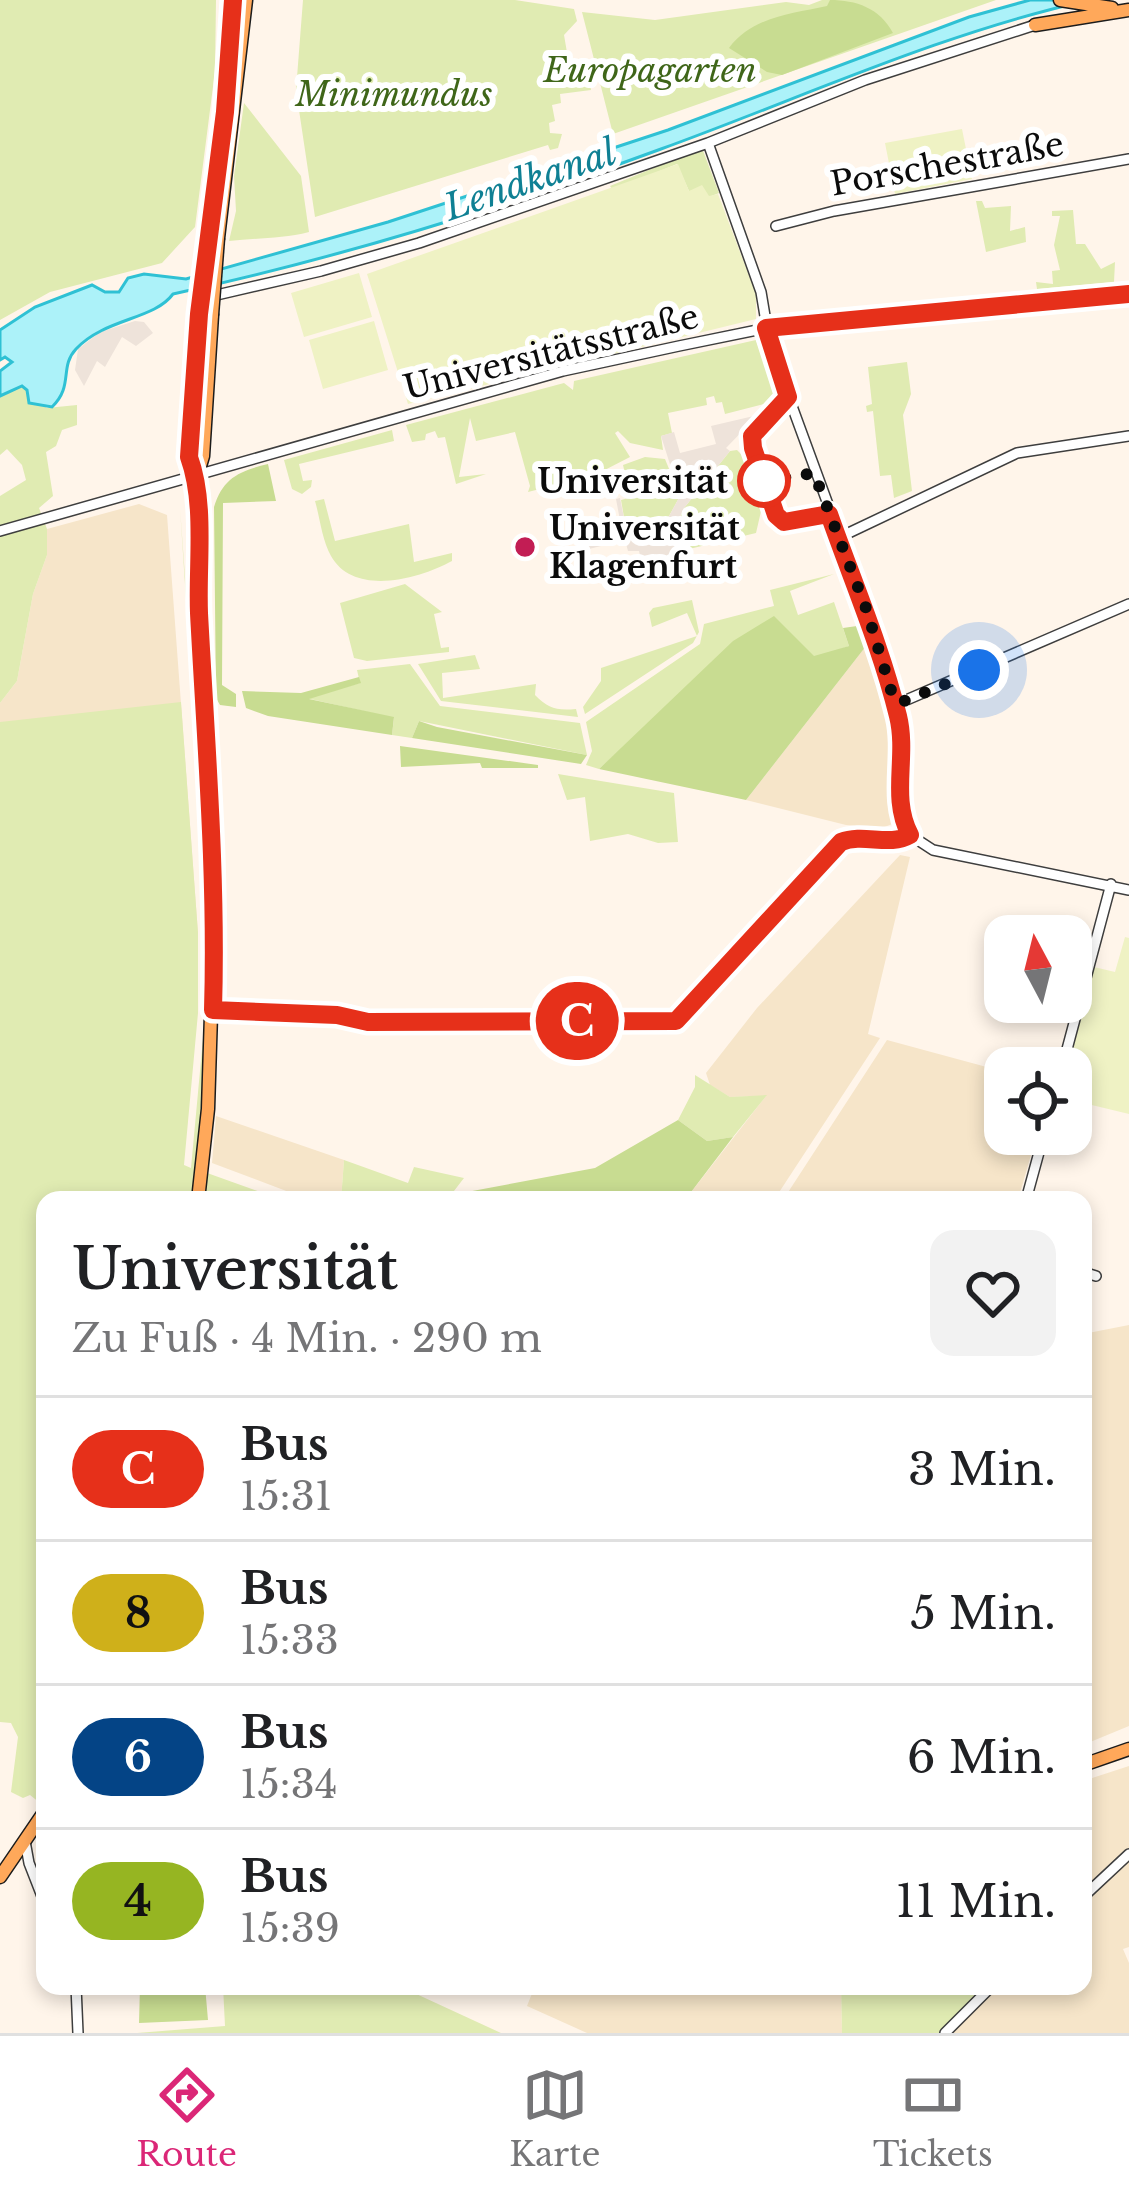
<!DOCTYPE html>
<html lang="de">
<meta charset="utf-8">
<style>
:root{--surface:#fff;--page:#f2f2f2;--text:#202124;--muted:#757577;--line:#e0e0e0;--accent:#db2777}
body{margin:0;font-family:"Libre Baskerville",serif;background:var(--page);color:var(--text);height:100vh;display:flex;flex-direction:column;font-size:45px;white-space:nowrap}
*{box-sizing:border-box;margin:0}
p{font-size:39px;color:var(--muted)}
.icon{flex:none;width:66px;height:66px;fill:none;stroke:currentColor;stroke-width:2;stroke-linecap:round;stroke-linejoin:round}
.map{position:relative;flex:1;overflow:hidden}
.side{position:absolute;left:36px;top:1191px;width:1056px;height:804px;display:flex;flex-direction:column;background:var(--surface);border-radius:24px;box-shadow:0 6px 18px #0003}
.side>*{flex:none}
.badge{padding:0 24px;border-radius:39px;font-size:42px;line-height:78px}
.needle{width:78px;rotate:353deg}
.controls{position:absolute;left:984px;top:915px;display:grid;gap:24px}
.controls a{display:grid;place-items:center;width:108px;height:108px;border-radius:24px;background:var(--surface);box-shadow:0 6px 18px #0003;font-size:60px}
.you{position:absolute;width:60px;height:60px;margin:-30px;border:9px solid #fff;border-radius:50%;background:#1a73e8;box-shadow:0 0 0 18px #1a73e833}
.map>.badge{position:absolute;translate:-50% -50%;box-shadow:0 0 0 6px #fff}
.round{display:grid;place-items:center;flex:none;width:126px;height:126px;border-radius:24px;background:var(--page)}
.head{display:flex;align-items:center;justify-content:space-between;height:204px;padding:0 36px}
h1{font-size:57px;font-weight:600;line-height:90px}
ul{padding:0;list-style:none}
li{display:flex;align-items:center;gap:36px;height:144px;padding:0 36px;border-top:3px solid var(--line)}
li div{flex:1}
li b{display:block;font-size:45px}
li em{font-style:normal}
li .badge{min-width:132px;font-weight:700;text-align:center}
.dock{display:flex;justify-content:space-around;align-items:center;height:168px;border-top:3px solid var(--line);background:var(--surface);font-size:33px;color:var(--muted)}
.dock a{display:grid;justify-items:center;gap:6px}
.dock .on{color:var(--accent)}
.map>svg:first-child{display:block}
</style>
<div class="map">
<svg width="1129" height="2033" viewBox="0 0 1129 2033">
<rect width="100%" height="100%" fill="#fff5ea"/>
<!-- farmland -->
<path fill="#f6e5c9" d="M139,504L167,515L198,933L45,1200L0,1128V703L17,681L33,594L47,555V529Z
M870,641L890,710L893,739L890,801L895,823L882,828L846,825L746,800Z
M900,855L910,857L868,1034L880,1038L774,1200H685L766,1096L730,1097L710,1085L706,1073L757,1008Z
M887,1040L1005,1072V1134H1037L1018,1200H783Z
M216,1116L344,1160L341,1200H310L212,1163Z
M1129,1325V1726L1083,1745V1334Z
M1129,1766V1848L1083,1890V1781Z
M1129,1860V1947L1123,1949L1129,1963V2033H950L997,1986H1083V1903Z
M535,1986H841L842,2033H587L527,2006Z"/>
<!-- green -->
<path fill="#e0ebb2" d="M0,0H216L215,71L195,227L162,263L50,292L0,320Z
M303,0H515L574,9L577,21L564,35L569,64L586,63L591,90L560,94L561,103L552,105L555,121L549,123L550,133L562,134L558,148L550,150L548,145L315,217L296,90Z
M822,0H996L613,134L582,12L655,20L786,2L809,5Z
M244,103L301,176L309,232C282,239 256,238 229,241L236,211L234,176Z
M702,148L719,193L709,197L689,191L677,164L613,190L610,186Z
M976,201H982L985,208L1011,206L1010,231L1025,227L1026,242L986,252Z
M1073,210L1076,244H1085L1101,269L1115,262L1114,282L1037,289L1036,282L1053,284L1052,271L1060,270L1054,245L1060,216H1052V211Z
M756,340L775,395L768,403L725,414L722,402L716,403L714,396L706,398L707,405L668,413L672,433L661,436L663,450L630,443L618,431L615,433L630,457L595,475L528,492L530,486L515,432L476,441L470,418L459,477L486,474L456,484L445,437L438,438L435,431L426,434L425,440L412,442L406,425L564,383L573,390L574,381Z
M907,362L911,394L903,415L912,491L894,498L891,475L880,476L873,411L867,412L866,406L872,404L868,367Z
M21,386L27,389V395L47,408L77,405V425L62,430L56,446L46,452L53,496L39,508L47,529V555L33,594L17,681L0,703V496L26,480L22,465L7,449L0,455V396Z
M392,430L394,441L299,464L303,481L312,480L311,487L302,494L292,489L284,460Z
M737,450L746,459L762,507L756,533L685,550L676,526L684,508L730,451Z
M645,457L665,459L680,496L668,518L631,528L625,523L621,500L658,490L654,471L626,478L623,465Z
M324,499L335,541L409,524L414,562L452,553V561C419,579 354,597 331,556C322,540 320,518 315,501Z
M180,508L209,905L203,1098L196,1169L283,1200H45V1794L40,1803L30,1795L23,1798L11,1792L18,1737L11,1723L0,1722V722L181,702L198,933V1013L184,1165L191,1168L205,1017L206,905Z
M834,574L790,591L798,615L834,602L849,646L657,716L599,769L586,765L592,751L586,722L700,644L704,624L774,606L770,590Z
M405,584L442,612L434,614L441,648L449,647V652L367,661L354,658L340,603Z
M692,600L699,632L693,643L585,714L583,707L601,681V668L697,636L687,613L652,627L649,613L653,608Z
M475,655L480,669L442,673L443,698L536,684L535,695C548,708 556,711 576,709L578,717L441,701L418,664Z
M410,664L440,706L580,723L587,755L419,721L412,738L392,735L394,718L306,698L360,683L357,670Z
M558,774L674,793L678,842L658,843L628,834L590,841L585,797L567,800Z
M695,1075L730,1097L767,1095L733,1137L707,1141L678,1120L695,1087Z
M344,1160L408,1183L414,1167L464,1178L447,1200H341Z
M223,1986H399L501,2033H137L225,2026Z
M841,1986H987L940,2033H842Z"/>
<!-- forest -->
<path fill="#c8dc91" d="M830,0C856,0 880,8 893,33L782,75L767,72L729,48C752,17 790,14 827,6Z
M268,464L276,501L223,503L222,685L236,694V707L220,705L216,698L214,507C223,478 239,471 268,464Z
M774,616L814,656L849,646L843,628L857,626L870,641L746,800L599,769L733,641Z
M359,677L361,683L309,699L394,717L392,735L268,716L246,708L242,691L301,693Z
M419,721L437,727L587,755L581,764L412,738Z
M400,746L538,765V768H482L480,763L401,767Z
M678,1120L707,1141L733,1137L685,1200H460L467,1192L595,1168Z
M140,1986H205L208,2020L139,2023Z"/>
<!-- pitch -->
<path fill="#eff2c4" d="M962,129L972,179L895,194L885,143Z
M678,164L689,191L702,185L709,196L718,194L756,294V319L408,404L367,274Z
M359,273L372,317L304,337L291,293Z
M374,321L388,370L323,389L309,340Z
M1125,937L1129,938V1114L1071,1100V1068H1068L1094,967L1115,972Z"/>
<!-- plaza -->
<path fill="#eee3da" d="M135,321L144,322L153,333L136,346L122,337L105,367L97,361L84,386L75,370L78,349L100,332Z
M758,415L726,448L730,451L684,508L676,525L686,556L682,562L684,569L645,578L639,551H628L625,540L589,549L586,539L622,531L616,499L620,498L625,523L631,528L668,518L680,496L661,436L674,432L680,453L716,444L711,426Z"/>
<!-- water -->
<path fill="#acf2f9" stroke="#2fc1d4" stroke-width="3" d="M1030,0H1090C941,33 804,97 661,149C501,208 339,258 173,294C154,320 105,318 76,349C59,367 74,386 52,407L29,403L27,390L22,386L0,396V371L12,362L5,357L0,360V330L35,307L92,285L105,292H119L128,278L144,274L186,279L388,222L668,130L969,17Z"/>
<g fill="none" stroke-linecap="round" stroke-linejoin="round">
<defs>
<path id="minor" d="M708,143L761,292L767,328L785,387L866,608L894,700L902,744L899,801L902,818L910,835L933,850L1129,890
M776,226L834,211L1129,159
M208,297L321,271L419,243L708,143L865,80L1035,25
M0,531L563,371L679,346L767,328L1129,294
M838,538L1017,453L1129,436
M894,700L904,701L1129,604
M1062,1068L1111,884
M1026,1200L1044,1134
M1083,1272L1096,1276
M25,1841L29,1863L45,1904
M1083,1897L1129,1854
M76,1986L78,2033
M945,2033L992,1986"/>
<path id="major" d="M1060,0L1112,8
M1035,25L1129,10
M218,238L246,0
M197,476L203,456L212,315
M198,1200L208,1109L215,888L198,590L196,477L189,457L202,283L225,112L233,0
M1083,1765L1129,1749
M0,1877L45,1811"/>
</defs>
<!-- minor casing -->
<use href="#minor" stroke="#3e3e3e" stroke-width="12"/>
<!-- major casing -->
<use href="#major" stroke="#1c1c1c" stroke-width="15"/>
<!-- minor -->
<use href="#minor" stroke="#fff" stroke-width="9"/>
<!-- major -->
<use href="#major" stroke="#ffa85a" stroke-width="12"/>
<defs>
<path id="major-bridge" d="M212,315L218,238"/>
</defs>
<!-- major-bridge casing -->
<use href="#major-bridge" stroke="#1c1c1c" stroke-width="15" stroke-linecap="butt"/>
<!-- major-bridge -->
<use href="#major-bridge" stroke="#ffa85a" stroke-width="12"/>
</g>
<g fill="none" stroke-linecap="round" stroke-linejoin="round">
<defs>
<path id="line" d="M233,0L225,112L199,314L189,457C206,504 197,563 199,613C206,746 217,877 213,1010L337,1015L368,1022L676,1021L841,842C864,833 889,847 910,835C890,797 908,757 898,716C881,647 853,582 829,514L784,522L776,515L753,448L752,436L788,397L766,328L1129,294"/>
</defs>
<!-- line casing -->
<use href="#line" stroke="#fff" stroke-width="27"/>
<!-- line -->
<use href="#line" stroke="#e6301a" stroke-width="18"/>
<!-- walk -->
<path stroke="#0b0b0b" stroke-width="12" stroke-dasharray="0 21.6" d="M764,481L814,473L866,608L894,700L904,701L979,670"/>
</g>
<!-- markers -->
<circle fill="#fff" stroke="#e6301a" stroke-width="6" cx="764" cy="481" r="24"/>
<circle fill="#c21d54" stroke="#fff" stroke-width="4.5" cx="525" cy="547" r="12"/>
<g text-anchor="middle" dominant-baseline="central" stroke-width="12" stroke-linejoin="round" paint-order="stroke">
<!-- park labels -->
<g font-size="33" font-style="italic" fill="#3f6619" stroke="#fff">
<text x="650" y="70">Europagarten</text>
<text x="394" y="94">Minimundus</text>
</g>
<!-- street labels -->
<g font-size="33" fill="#0b0b0b" stroke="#fff">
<text transform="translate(947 164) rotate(-10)">Porschestraße</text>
<text transform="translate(551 352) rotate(-14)">Universitätsstraße</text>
</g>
<!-- stop labels -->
<g font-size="33" font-weight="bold" fill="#0b0b0b" stroke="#fff" text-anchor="end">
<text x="728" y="481">Universität</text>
</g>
<!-- poi labels -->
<g font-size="33" font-weight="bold" fill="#0b0b0b" stroke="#fff" text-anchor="start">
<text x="549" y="528">Universität<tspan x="549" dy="38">Klagenfurt</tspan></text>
</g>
<!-- water labels -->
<g font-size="36" font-style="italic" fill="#0f8094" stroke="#fff">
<text transform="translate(530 180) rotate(-19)">Lendkanal</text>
</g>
</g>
</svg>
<div class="controls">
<a><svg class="needle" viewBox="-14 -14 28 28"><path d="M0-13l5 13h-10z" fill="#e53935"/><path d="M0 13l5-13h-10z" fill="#757577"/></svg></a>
<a><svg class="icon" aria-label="locate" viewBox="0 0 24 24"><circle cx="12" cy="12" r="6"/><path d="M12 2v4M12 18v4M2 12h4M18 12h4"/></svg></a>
</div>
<div class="you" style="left:979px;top:670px"></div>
<b class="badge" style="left:577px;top:1021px;background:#e6301a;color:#fff">C</b>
<section class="side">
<div class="head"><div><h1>Universität</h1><p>Zu Fuß · 4 Min. · 290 m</p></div><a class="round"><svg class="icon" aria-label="heart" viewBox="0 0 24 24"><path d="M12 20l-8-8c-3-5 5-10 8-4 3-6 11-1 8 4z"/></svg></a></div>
<ul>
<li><span class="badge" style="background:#e6301a;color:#fff">C</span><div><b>Bus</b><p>15:31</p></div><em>3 Min.</em></li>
<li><span class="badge" style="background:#cfb01a;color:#111">8</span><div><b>Bus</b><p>15:33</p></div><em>5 Min.</em></li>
<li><span class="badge" style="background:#044486;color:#fff">6</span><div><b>Bus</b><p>15:34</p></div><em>6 Min.</em></li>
<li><span class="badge" style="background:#96b522;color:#111">4</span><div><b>Bus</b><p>15:39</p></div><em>11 Min.</em></li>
</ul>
</section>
</div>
<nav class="dock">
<a class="on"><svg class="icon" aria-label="directions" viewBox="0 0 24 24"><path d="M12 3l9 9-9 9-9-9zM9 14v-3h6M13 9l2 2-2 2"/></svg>Route</a>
<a><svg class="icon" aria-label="map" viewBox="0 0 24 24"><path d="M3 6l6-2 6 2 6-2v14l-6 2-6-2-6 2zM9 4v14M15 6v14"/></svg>Karte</a>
<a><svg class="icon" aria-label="tickets" viewBox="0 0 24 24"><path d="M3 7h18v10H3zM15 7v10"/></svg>Tickets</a>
</nav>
